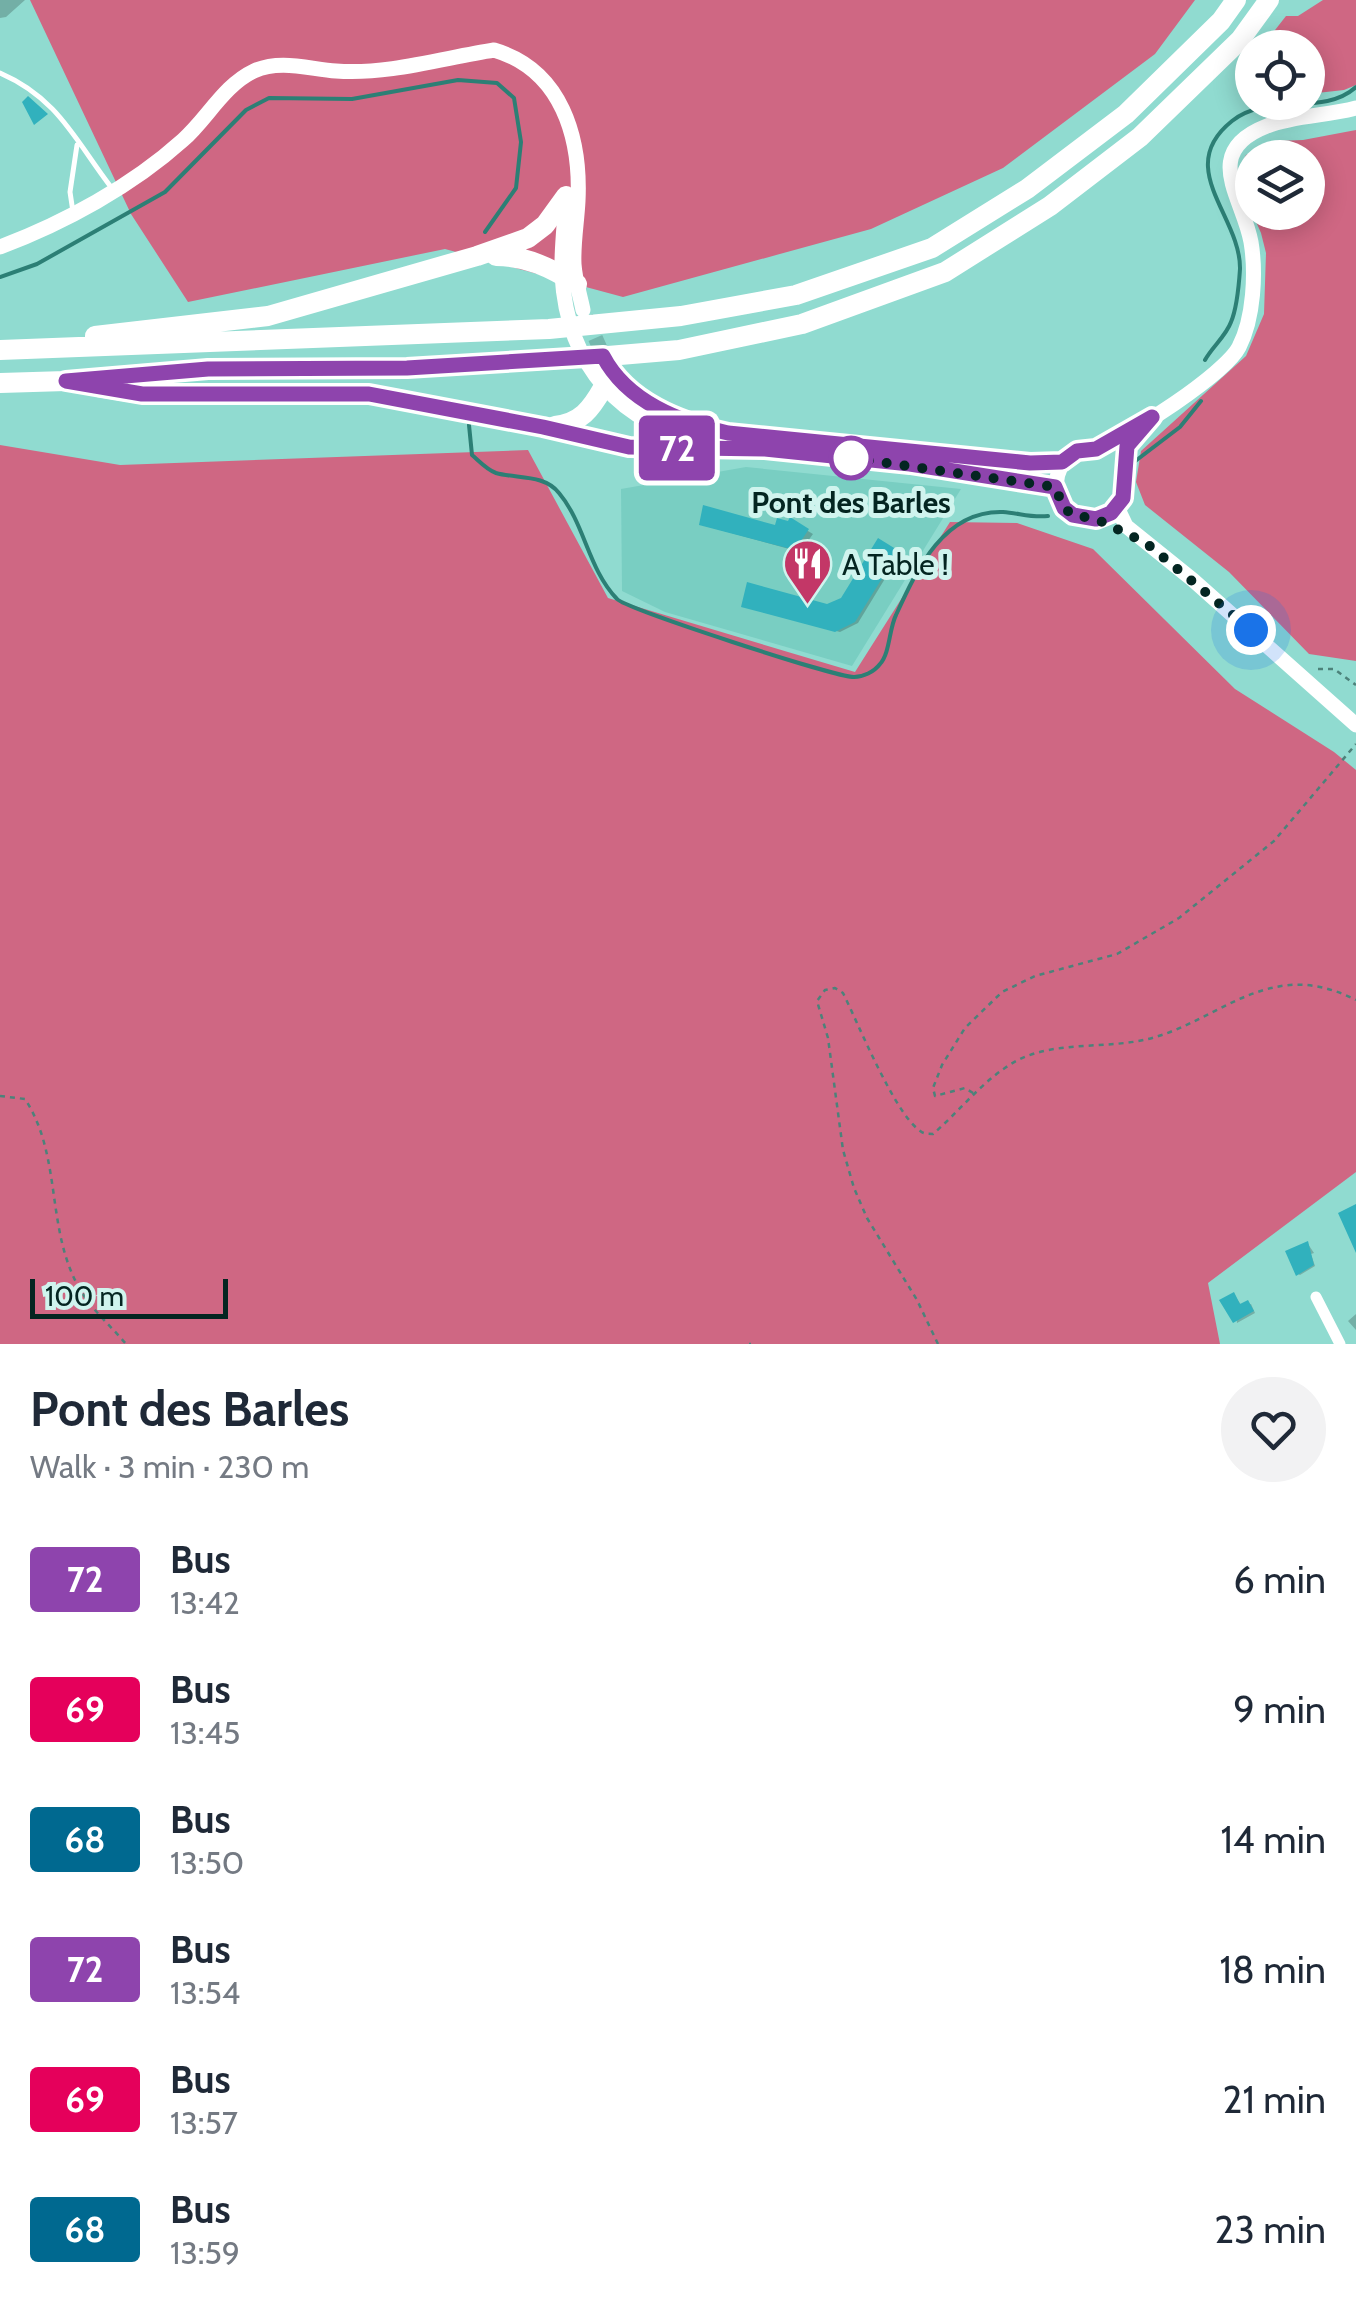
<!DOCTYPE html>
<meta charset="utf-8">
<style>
:root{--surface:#fff;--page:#f2f2f3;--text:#1f2937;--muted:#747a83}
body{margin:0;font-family:Cabin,sans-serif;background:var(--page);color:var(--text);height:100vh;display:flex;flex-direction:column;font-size:38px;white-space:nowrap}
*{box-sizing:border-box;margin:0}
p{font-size:32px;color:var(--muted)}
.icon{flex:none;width:55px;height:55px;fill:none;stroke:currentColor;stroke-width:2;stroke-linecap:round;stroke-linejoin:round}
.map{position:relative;height:1344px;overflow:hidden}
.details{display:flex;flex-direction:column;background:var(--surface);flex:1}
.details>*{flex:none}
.badge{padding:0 20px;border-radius:8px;font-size:35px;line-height:65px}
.fabs{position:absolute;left:1235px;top:30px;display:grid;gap:20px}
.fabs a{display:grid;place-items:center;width:90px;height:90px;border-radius:50%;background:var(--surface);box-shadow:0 5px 25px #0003;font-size:50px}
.scale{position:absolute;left:30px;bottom:25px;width:198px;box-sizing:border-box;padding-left:10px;border:5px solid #042521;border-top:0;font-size:28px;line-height:35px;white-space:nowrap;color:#042521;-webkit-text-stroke:8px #d0f4ee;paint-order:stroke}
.you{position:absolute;width:50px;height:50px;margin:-25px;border:8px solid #fff;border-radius:50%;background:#1a73e8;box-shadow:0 0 0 15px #1a73e833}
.map>.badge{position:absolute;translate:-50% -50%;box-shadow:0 0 0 5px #fff}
.round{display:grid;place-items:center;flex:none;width:105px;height:105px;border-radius:52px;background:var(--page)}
.head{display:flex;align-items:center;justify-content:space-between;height:170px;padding:0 30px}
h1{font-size:48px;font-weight:700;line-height:75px}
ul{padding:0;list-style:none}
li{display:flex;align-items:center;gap:30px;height:130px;padding:0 30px}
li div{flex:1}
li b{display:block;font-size:38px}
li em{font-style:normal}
li .badge{min-width:110px;font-weight:700;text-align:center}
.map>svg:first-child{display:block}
</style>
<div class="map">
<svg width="1356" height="1344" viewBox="0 0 1356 1344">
<rect width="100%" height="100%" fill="#90dbd0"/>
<!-- built -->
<path fill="#79cec2" d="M746,467L961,489L852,666L665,612L622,591L621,489Z"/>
<!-- forest -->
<path fill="#cf6783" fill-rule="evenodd" d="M30,0H1195L1155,54L1003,168L871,229L623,297L445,249L188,302L131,214Z
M1323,0H1356V85L1344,90L1308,94V48L1272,47L1268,39L1286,16H1298Z
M1356,130V661L1309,654L1229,572L1145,505L1136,482L1141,451L1246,356L1264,314L1266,253L1261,233L1239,183L1238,170L1246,155L1276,141L1303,140ZM1252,158H1308V212H1252Z
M0,445L120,465L528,450L608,598L855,672L950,522L1017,523L1093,549L1235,689L1334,752L1356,770V1172L1208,1283L1220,1344H0Z"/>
<!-- shadow -->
<path fill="#0003" d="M0,0H25L6,17L0,18Z
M791,521L813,534L800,552L706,526L777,528Z
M879,541L900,554L858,623L840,632L746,607L827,606L843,600Z
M1308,1244L1314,1253L1311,1254L1315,1266L1300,1275L1298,1274Z
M1234,1295L1242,1306L1251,1304L1255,1313L1237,1323Z
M1356,1314V1330L1348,1321Z"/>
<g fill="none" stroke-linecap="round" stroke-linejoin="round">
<!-- stream -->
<path stroke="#2c7f75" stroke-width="4" d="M0,277L37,264L165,192L246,110L269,98L352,99L458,80L497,83L514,98L521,142L516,188L485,232
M1205,360C1212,347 1226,336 1231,322C1237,308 1239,284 1240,269C1241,216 1173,168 1232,121C1268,92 1323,117 1356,87
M469,425L472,455C479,461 487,470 496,473C517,479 544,474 559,493C585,524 588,569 617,599C626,609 835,677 854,677C863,677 874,672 880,664C890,653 889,629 896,615C917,569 944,510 1003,512C1019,513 1031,518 1048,516
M1134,462L1180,427L1201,401"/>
</g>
<!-- building -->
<path fill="#31b1bd" d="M28,96L48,114L34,125L22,102Z
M703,505L775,525L777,518L788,521L790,517L809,529L795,550L699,525Z
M878,538L899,551L855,622L835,632L741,607L747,582L827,604L841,598Z
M1356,1204V1253L1338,1213Z
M1308,1241L1314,1265L1296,1276L1285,1251Z
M1234,1292L1240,1304L1248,1300L1254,1311L1233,1323L1219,1300Z"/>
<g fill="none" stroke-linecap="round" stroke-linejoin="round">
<!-- secondary-tunnel -->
<path stroke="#74b7ad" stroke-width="15" stroke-dasharray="15 8" stroke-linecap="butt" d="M586,317L607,364"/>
<!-- path -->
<path stroke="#4c827a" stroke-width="2.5" stroke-dasharray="5 5" stroke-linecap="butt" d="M1318,669H1334L1356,685
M973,1093L965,1088L935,1096L933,1088L942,1065L965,1028L1002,992L1035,976L1117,954L1179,918L1274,841L1356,744
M0,1096L25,1099C63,1157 45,1232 81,1291C93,1311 111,1326 126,1344
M749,1344H751
M938,1344L917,1300L867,1218L854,1188L843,1150L828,1038L817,1001L825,990L835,988L843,993C858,1023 894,1112 919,1130C925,1135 926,1133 933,1134C962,1109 986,1076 1020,1059C1058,1041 1108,1049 1148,1039C1198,1027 1239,989 1290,985C1314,983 1336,990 1356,1000"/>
<!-- service -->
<path stroke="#fff" stroke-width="5" d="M0,73C58,98 75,140 111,187
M73,212L70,192L77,145"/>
<!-- minor -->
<path stroke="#fff" stroke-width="11" d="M1316,1297L1340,1344"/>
<!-- secondary -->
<path stroke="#fff" stroke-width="15" d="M566,196C565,222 561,249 562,275C567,365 621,427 709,441
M0,247C64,223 132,186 183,140C207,119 224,85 254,71C280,59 309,69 336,71C388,75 443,58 494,50C562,70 581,138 578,201C577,222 573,243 574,264C575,280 580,295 583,310
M611,372C645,405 682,423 728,433L1030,463L1062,462
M1152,417C1143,426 1131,435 1127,447C1119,470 1134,496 1111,513C1075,539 1036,489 1069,456C1079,450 1088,451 1098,448C1128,437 1225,374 1239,347C1254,318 1256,272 1251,242C1243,197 1200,152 1267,126C1295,115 1327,116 1356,108
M757,448L909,464L1055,487
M1117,507L1126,526L1193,580L1356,725"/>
<!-- motorway -->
<path stroke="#fff" stroke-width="20" d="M496,256C527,256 551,268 577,284
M95,336L268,316L477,256L528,238L545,225L566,196
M0,350L549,329L681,316L796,295L932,248L1027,189L1126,114L1221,21L1236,0
M0,383L66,381L208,369L407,368L608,356L679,350L802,324L945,272L1050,206L1140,137L1240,40L1269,0
M98,387L142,394H369L543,427L629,447L765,449
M555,426C581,423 591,409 603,388"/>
</g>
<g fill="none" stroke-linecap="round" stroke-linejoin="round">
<defs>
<path id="line" d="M603,356C627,402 680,422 728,433L1030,463L1062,462L1077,451L1096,449L1152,417L1127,446L1123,498L1111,513L1096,519L1073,515L1064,508L1055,487L910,464L765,449L629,447L543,427L369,394H142L66,381L208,369L407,368Z"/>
</defs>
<!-- line casing -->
<use href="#line" stroke="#fff" stroke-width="22"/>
<!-- line -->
<use href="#line" stroke="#8e44ad" stroke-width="15"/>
<!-- walk -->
<path stroke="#042521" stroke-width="10" stroke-dasharray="0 18" d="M851,458L1055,487L1064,508L1073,515L1096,519L1146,543L1251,630"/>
</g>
<!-- icons -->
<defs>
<symbol id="restaurant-pin" viewBox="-11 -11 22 30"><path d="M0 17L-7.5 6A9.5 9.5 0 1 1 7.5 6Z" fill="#c33767" stroke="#d0f4ee"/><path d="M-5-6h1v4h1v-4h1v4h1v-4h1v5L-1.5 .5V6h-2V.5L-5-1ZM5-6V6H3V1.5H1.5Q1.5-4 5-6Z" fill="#fff"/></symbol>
</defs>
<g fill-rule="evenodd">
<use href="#restaurant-pin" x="780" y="536" width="55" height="75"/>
</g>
<!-- markers -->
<circle fill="#fff" stroke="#8e44ad" stroke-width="5" cx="851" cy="458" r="20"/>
<g text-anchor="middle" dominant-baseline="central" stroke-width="10" stroke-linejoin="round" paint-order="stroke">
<!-- stop labels -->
<g font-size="30" font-weight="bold" fill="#042521" stroke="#d0f4ee">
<text x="851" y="502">Pont des Barles</text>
</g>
<!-- poi labels -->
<g font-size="30" fill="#042521" stroke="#d0f4ee" text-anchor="start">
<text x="842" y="564">A Table !</text>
</g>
</g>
</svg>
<div class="fabs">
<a><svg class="icon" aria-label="locate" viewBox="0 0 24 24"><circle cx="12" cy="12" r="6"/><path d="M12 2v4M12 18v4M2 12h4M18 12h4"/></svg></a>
<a><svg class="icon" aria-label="layers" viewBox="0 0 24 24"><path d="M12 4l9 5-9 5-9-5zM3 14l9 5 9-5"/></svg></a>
</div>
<div class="scale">100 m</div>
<div class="you" style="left:1251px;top:630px"></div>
<b class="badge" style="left:677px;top:448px;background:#8e44ad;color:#fff">72</b>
</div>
<section class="details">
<div class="head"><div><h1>Pont des Barles</h1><p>Walk · 3 min · 230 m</p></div><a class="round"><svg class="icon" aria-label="heart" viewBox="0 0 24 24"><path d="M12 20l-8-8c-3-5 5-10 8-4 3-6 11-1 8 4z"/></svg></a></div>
<ul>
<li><span class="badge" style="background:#8e44ad;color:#fff">72</span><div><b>Bus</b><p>13:42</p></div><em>6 min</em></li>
<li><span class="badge" style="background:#e5005b;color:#fff">69</span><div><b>Bus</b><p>13:45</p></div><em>9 min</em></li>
<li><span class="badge" style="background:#006990;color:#fff">68</span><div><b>Bus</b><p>13:50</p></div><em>14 min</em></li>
<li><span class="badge" style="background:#8e44ad;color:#fff">72</span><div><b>Bus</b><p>13:54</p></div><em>18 min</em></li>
<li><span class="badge" style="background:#e5005b;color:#fff">69</span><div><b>Bus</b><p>13:57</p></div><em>21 min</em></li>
<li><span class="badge" style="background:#006990;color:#fff">68</span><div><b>Bus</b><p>13:59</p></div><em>23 min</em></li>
</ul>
</section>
